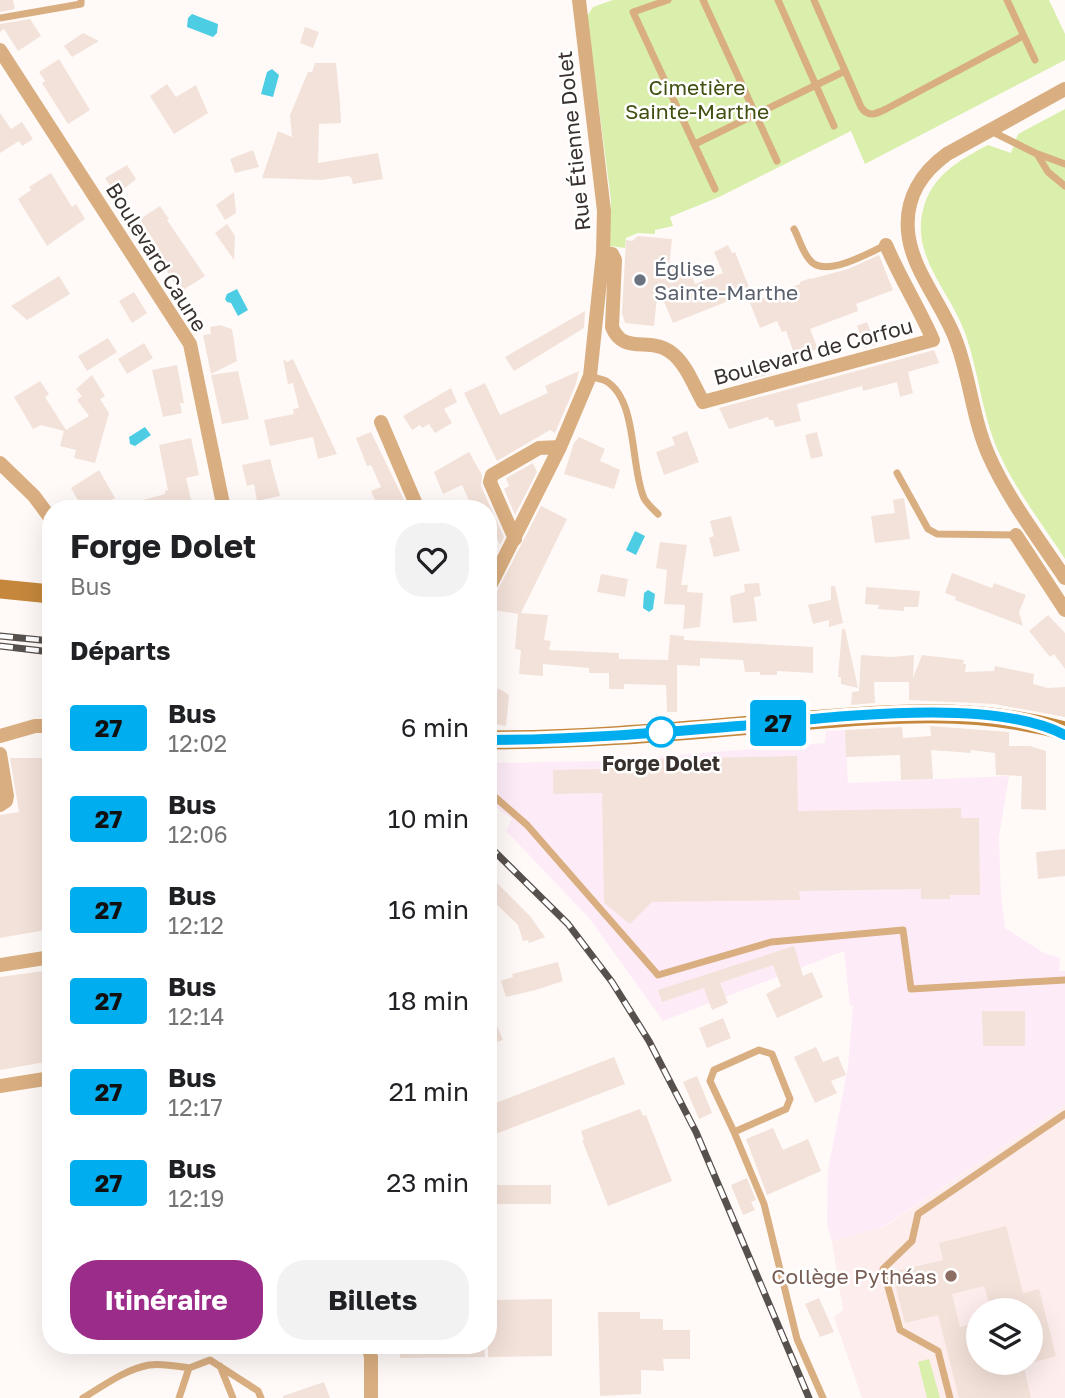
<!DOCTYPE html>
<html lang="fr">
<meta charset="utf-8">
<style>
:root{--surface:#fff;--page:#f2f2f2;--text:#202124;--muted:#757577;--accent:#9c2c8a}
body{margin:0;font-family:"Golos Text",sans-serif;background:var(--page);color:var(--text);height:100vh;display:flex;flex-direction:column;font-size:26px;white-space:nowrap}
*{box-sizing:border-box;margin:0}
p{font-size:23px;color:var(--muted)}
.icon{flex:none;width:38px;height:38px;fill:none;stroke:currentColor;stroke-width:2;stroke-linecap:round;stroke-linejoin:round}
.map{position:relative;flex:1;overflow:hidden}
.sheet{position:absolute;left:42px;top:500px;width:455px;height:854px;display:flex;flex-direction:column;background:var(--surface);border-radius:28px;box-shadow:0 7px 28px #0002}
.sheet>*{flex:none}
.badge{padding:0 14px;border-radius:5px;font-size:24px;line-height:46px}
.controls{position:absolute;left:966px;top:1298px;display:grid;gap:14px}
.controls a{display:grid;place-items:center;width:77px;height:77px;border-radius:50%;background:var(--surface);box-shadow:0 7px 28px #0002;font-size:35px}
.map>.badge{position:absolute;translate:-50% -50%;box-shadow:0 0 0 4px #fff}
h2{padding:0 28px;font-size:26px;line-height:63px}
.round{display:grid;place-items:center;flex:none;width:74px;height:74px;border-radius:28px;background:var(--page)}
.summary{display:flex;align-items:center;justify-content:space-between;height:119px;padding:0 28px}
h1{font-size:33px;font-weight:700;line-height:52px}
.cta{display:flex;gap:14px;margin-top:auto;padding:14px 28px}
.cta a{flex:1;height:80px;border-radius:28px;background:var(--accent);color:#fff;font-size:28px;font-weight:700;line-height:80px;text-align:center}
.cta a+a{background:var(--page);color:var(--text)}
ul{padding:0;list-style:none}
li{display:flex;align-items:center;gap:21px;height:91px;padding:0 28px}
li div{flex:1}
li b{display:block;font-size:26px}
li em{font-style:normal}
li .badge{min-width:77px;font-weight:700;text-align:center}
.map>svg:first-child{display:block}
</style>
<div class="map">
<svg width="1065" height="1398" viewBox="0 0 1065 1398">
<rect width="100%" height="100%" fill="#fffaf8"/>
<!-- industrial -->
<path fill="#fdecf7" d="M845,730L848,783L1009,776L999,837L1001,895L1005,928L1044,953L1060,958L1059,971H1065V1105L883,1227L832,1241L827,1224L828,1170L848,1067L853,1005L850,1006L844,951L663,1021L589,918L506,831L512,819L488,801V763L603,761L825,743L826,731Z"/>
<!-- education -->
<path fill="#fdeded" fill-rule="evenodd" d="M1065,1105V1398H862L834,1317L843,1310L832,1241L884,1227ZM978,1311H1031V1363H978Z"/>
<!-- green -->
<path fill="#d9efab" d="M613,0H1049L1065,34V60L865,164L851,131L719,197L670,217L673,226L655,230V234L638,233L626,238L625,248L609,246L611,200L587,16L593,7Z
M1065,109V559C1043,525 1017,492 1000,455C982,417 979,372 965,333C950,291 911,257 923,210C931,176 959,160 988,145L1011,153L1018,134Z
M929,1359L940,1398H927L918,1362Z"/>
<!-- water -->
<path fill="#4ccde4" d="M192,14L218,24L217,33L213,37L187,27L188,18Z
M272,69L279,75L273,97L261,94L267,72Z
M237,289L248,310L238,316L231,303L227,302L225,299L227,294Z
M145,427L151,435L135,446L130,444L129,437Z
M635,531L645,536L636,555L626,550Z
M648,590L655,594L653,609L649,612L643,608L644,593Z"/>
<!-- building -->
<path fill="#f3e2d9" d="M0,0H13L15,9L0,12Z
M30,19L41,36L18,51L4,29L0,32V24Z
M305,27L319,32L313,48L300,43Z
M83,33L99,41L72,57L64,46Z
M59,59L90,110L68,124L42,83L45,81L39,72Z
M315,63H336L340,103L341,123L319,124L318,163L378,153L383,179L353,184L351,177L347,176L321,180L262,178L278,131L292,137L290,115L308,72H312Z
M167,84L176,97L196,85L208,113L174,134L150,96Z
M0,113L11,129L22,122L33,139L22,146L19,141L0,153Z
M253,150L259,167L235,173L230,159Z
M127,165L136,179L116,195L105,178Z
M51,173L72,207L76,204L85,219L47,246L18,199L31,190L29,187Z
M234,192L236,213L225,220L216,205Z
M160,206L169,219L167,220L205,276L180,292L155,252L159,249L140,219Z
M227,224L235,236L234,260L215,233Z
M638,236L672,239L669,268L686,261L695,284L723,273L714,252L728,245L732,253L735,252L751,292L673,323L658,288L654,326L625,323L622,313L626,240L632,241Z
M879,255L893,290L856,304L858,311L810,329L818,349L795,356L786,331L782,332L777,321L760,328L750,303L800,284V282L811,278V279L848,269Z
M59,276L70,294L27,320L11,306Z
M134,292L147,313L132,323L119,301Z
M585,311L584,328L514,371L505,357Z
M867,322L876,345L865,348L857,326Z
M220,325L232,329L237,361L211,374L203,335L211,334L210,327Z
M108,338L117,352L87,371L78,356Z
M144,343L153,358L127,374L118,359Z
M934,350L939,363L908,372L913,393L900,397L897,382L863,391L862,386L797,404L801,421L775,427L773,420H769L768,417L729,429L719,408Z
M283,359L287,362L293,359L337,454L318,459L313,437L270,446L264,420L294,414L293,409L299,408L293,383L288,384Z
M177,365L184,403H180L182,413L163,417L152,370Z
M769,368L771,374L748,380L747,375Z
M238,371L249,419L222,424L211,375Z
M579,371L576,384L555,433L550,430L497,461L464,393L485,383L500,415L548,393L545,386Z
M92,375L105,396L100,399L109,413L95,463L74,458L76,450L60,446L64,431L41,425L33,429L14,397L40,381L49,394L45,397L66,430L89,416L77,400L82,396L76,389Z
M451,388L457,402L444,409L452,423L435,433L429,424L422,428L420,425L412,430L403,416Z
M687,431L699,462L664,475L656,452L675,445L672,437Z
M371,432L404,500L392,505L394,509H379L371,491L381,487L371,465L367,466L356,438Z
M817,432L823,456L811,459L805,435Z
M579,437L605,449L600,461L620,470L614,489L564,474L574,443Z
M191,438L199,475L186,478L193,509H125V505L165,494V491L168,490L159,445Z
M469,452L482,475L481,486L504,537L500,545L491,524L488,525V509H479L477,504L472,507L462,485L443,494L434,472Z
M270,459L280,496L257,501L254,484L247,486L242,465Z
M533,463L537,472L515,515L504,489L509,486L506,478Z
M99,470L115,498L93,509H83L71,488Z
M904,498L910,539L875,543L871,516L895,513L893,500Z
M541,506L567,519L521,613L548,615L544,640L551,641L549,650L619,653V659L668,660L670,635L684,636V640L813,647V673L777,671V675H760V672H745L743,660L700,658V666L677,665V712H667L666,685L624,684V689H609V673H589V668L543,664V676L519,674L521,650L515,649L518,614L488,609Z
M731,516L740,551L714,557L709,538L714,536L710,521Z
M660,542L687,545L681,585H688L687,592L703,593L700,627L683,629L685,605L664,604L667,570L656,568Z
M952,573L992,588L994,583L1026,595L1019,612L1023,626L955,600L956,597L945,593Z
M601,574L628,579L625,597L597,592Z
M759,583L761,596L754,597L757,621L733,623L730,596L745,592L744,584Z
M831,586H835L843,623L829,627V620L813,624L808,605L831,600Z
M866,587L920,591L918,607H904V611L878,609L879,605L865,604Z
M1048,615L1065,633V669L1054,654L1050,657L1029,631Z
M842,629H845L858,688L841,684V677H838Z
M861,655L891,657L914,655L913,678L922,655L964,660L963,664H966L965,672L994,671L995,666L1034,674L1033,684L1048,688L1065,687V717L994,704L909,700V682H874L875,703L851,705L852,692L859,691Z
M498,688L509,695L506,726L489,723Z
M930,726L1009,732V746H1030L1046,751V810L1021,809L1022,776L996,775L995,753L971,750V753L931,750L933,779L901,780L900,755L846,757L845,730L902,727L903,738L931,736Z
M797,756L798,811L961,808V818H979L980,895H950V899H921V889L799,891L800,900L652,902L630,924L604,903L602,793L553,794V770L602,769L603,760Z
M10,758H51V929L0,938V815L19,812Z
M1065,849V876L1038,879L1036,852Z
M488,874L530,916L545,937L529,943L528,940L523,941L518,925L488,896Z
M794,946L803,976L812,972L823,997L777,1018L766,994L781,986L773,965L720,983L728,1003L712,1010L704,988L662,1002L658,990Z
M558,962L563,981L536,990L506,997L501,981L513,977L512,974Z
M51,970V1061L0,1070V977Z
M488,1004L503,1040L488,1045Z
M982,1011H1025V1046H983Z
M723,1018L731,1038L707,1048L699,1028Z
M816,1047L823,1062L838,1056L846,1075L831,1081L837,1093L815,1103L794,1057Z
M614,1057L625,1084L488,1137V1106Z
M697,1076L712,1113L699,1119L683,1082Z
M640,1109L643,1116L646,1115L672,1181L608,1206L582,1140H584L581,1131Z
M773,1128L783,1150L808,1139L821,1171L767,1195L746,1139Z
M747,1178L756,1200L751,1202L755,1210L743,1215L731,1185Z
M488,1185H551V1204H488Z
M1006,1226L1023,1293L1039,1289L1056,1356L1031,1363V1311H991L984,1286L952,1294L960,1327L978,1322V1363H1023L1031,1398H959L938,1315L905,1323L892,1272L943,1260L939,1243Z
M819,1298L834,1332L820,1337L805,1304Z
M552,1299V1356L488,1357V1300Z
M598,1312H640V1319H663V1330H690V1359H663L664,1371L641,1370V1394L600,1396Z
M400,1346H484L485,1357L400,1358Z
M324,1382L330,1398H283V1396Z"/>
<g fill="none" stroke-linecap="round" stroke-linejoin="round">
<!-- lane -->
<path stroke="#d9ae80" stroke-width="7" d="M668,0L633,12L715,189
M703,0L777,161
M778,0L834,126
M814,0L861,107C868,118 876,114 886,109L1023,36
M1007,0L1035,60
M0,18L81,4V0
M991,131L1037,154L1048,172L1065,186
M695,144L845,71
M1038,154L1065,164
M794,229C799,238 802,251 809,259C823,280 868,253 886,245
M590,376C595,378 602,379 606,381C638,400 630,467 644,498C647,504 653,509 658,514
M897,473L928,529L937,534L1016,535
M488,791L527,825L658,975L771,942L903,930L911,989L1065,980
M734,1132L710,1081L714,1070L759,1050L772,1054L790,1099L786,1109L734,1132L764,1204L797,1339L823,1398
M220,1366L233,1398
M83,1398C103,1386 126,1369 149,1365C162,1363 176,1366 189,1368
M179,1398L189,1368L210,1360L258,1391L261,1398
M950,1398L938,1351L900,1330L883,1269L912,1241L918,1214L1065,1114"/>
<!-- street -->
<path stroke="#d9ae80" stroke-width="14" d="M0,50L190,344L224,509
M1065,89L947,154C922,172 905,198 908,231C911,269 941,302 955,338C970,376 972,418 989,456C1008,499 1039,539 1065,578
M603,253L612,254L615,260L612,327C623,355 649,337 669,351C685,361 694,386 703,402L933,340C919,308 900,278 886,245
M381,422L418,509
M0,463L34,496L51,519
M1016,535L1065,610
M515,539L490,482L492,475L539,448L560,447
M488,590L560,447L590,376L603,253L604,211L579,0
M0,736L35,726H51
M0,754L7,796L6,801L0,805
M0,965L51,957
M0,1086L51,1078
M368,1346L371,1357V1398"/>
<!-- secondary -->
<path stroke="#c5873b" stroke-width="19" d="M0,589L51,594
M488,740C584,740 680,731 775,723C872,715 970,704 1065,731"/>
<defs>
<path id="rail" d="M0,636L51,641
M0,646L51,652
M488,845L568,924L612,982L649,1041L696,1132L809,1398"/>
</defs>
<!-- rail casing -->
<use href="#rail" stroke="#57504c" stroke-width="7"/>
<!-- rail -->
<use href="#rail" stroke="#fff" stroke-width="4.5" stroke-dasharray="13" stroke-linecap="butt"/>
</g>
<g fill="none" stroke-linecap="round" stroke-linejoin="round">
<defs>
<path id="line" d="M488,740C572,740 655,733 738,726C825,719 988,695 1065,735"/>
</defs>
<!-- line casing -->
<use href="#line" stroke="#fff" stroke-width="16"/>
<!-- line -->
<use href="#line" stroke="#00adee" stroke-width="10"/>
</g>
<!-- markers -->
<circle fill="#6b7280" stroke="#fff" stroke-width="2.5" cx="640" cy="280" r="7"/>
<circle fill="#fff" stroke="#00adee" stroke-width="3.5" cx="661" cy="732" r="14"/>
<circle fill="#8d6e63" stroke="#fff" stroke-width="2.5" cx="951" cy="1276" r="7"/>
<g text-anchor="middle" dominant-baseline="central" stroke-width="5" stroke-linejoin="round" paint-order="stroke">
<!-- park labels -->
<g font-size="21" fill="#415011" stroke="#fff">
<text x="697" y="87">Cimetière<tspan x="697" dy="24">Sainte-Marthe</tspan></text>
</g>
<!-- street labels -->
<g font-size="21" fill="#38302c" stroke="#fff">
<text transform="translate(573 141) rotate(-96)">Rue Étienne Dolet</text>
<text transform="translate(157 257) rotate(58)">Boulevard Caune</text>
<text transform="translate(813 351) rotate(-15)">Boulevard de Corfou</text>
</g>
<!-- worship labels -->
<g font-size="21" fill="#5b616d" stroke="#fff" text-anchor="start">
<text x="654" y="268">Église<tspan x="654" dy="24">Sainte-Marthe</tspan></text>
</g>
<!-- stop labels -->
<g font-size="21" font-weight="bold" fill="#38302c" stroke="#fff">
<text x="661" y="763">Forge Dolet</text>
</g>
<!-- education labels -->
<g font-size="21" fill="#785e54" stroke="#fff" text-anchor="end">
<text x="937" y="1276">Collège Pythéas</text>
</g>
</g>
</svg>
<div class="controls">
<a><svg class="icon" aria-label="layers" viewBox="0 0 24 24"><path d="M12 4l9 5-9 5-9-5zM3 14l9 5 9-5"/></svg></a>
</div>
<b class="badge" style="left:778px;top:723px;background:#00adee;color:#111">27</b>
<section class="sheet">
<div class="summary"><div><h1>Forge Dolet</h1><p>Bus</p></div><a class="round"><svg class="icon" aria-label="heart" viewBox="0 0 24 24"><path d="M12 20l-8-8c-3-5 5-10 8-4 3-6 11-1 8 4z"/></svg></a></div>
<h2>Départs</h2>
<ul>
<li><span class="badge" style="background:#00adee;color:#111">27</span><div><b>Bus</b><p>12:02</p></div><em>6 min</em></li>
<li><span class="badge" style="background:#00adee;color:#111">27</span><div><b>Bus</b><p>12:06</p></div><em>10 min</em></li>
<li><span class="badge" style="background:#00adee;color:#111">27</span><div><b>Bus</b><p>12:12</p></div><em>16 min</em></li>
<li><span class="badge" style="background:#00adee;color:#111">27</span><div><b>Bus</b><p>12:14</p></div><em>18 min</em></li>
<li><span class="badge" style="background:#00adee;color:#111">27</span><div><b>Bus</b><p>12:17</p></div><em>21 min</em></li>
<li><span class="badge" style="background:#00adee;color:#111">27</span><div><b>Bus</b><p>12:19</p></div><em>23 min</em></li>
</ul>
<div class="cta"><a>Itinéraire</a><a>Billets</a></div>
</section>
</div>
